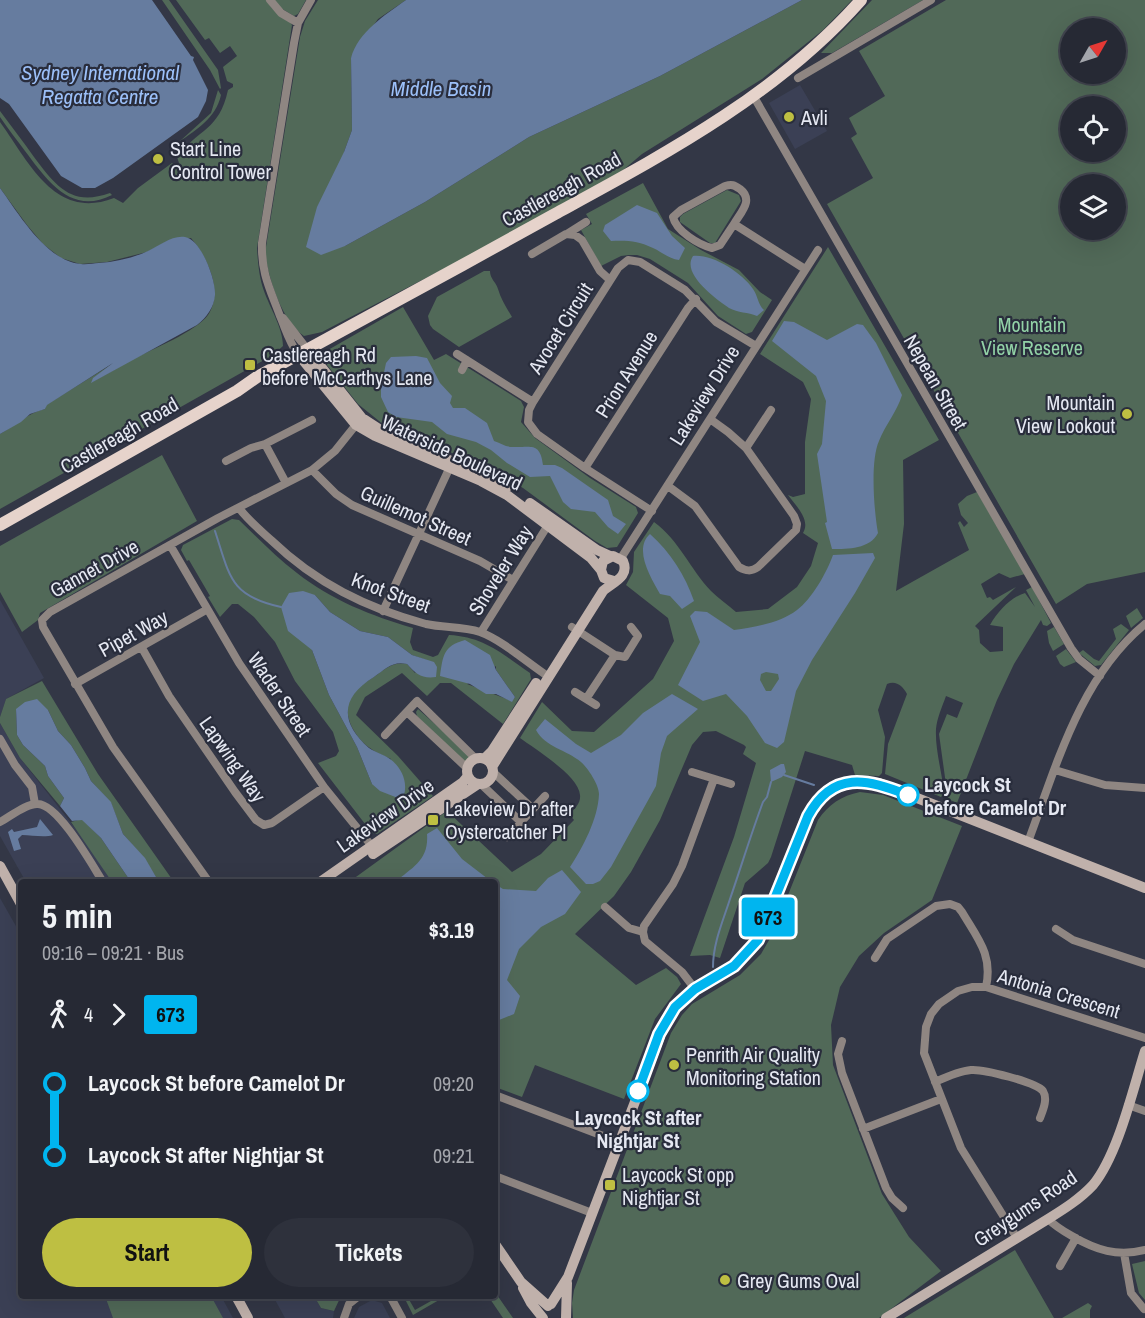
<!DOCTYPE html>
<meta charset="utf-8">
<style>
:root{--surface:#262934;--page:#2e313c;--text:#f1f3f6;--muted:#a4a6ac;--line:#42454f;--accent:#bebf42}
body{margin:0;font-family:"Archivo Narrow",sans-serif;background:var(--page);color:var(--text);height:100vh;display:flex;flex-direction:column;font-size:22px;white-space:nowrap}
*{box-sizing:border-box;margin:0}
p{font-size:20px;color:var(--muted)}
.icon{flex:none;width:33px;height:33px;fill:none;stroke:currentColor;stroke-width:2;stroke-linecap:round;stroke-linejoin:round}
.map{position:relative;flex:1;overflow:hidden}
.side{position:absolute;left:18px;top:879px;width:480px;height:420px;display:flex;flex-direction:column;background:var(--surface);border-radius:6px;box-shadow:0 6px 24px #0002,0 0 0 2px var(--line)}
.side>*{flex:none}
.badge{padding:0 12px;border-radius:4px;font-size:21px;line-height:39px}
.needle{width:39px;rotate:51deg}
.controls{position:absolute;left:1060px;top:18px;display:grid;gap:12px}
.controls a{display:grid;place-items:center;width:66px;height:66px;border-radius:50%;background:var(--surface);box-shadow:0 6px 24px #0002,0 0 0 2px var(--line);font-size:30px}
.map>.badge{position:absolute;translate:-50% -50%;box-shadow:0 0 0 3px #fff}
.legs{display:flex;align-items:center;gap:9px;height:66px;padding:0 24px;font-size:20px}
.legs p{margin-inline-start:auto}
.head{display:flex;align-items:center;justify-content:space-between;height:102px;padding:0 24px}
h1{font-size:33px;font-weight:800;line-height:45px}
.primary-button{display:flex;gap:12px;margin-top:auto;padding:12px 24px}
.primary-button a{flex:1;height:69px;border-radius:36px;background:var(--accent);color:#111;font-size:24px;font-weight:800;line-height:69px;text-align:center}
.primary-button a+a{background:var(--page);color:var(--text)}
ul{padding:0 24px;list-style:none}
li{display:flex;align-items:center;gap:21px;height:72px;font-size:22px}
li i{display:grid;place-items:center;width:9px;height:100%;margin:0 8px;background:currentColor}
li i::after{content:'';width:15px;height:15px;margin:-8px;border:4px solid;border-radius:50%;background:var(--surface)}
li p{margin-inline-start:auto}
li:first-child i{background:linear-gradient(#0000 50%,currentColor 0)}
li:last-child i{background:linear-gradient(currentColor 50%,#0000 0)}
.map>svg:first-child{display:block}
</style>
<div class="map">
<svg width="1145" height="1318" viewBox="0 0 1145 1318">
<rect width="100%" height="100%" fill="#333746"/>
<!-- built -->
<path fill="#3b4055" d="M800,85L827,131L795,149L769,103Z
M0,600L44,678L6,699L0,717Z
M0,723L20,758L86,842L112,882H26L0,836Z
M0,898L21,935V1296H221L233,1318H0Z
M273,1296H314L321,1308L334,1311L333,1318H285Z
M372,1300L382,1303L390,1318H354L359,1307Z"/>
<!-- green -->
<path fill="#516958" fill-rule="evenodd" d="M162,0H169L218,70L221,88L220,89L210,70Z
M176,0H266L272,8L290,22L292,25L257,248C258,263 259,277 264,291C270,308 283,328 283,346L273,355L0,509V434C16,425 28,413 45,409L46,405L122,358L94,378L92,382C105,375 119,367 133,359C151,350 197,331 208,315C224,291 207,257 191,238L168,241L147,252L107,262L80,264L61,258L43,244L27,225L0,188V122C29,162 55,221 114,198L123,203L138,188L172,163L176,166L179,163L177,157C199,128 219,131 228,90L233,87V84L227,81L223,67L237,56L230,46L220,53L209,38L205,40Z
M274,0H306L298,14L294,16L279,7Z
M318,0H406L378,19L351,58L352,130L344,152L345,246L425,202L529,137L660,76L802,0H852L823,30L762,79L642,154L622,171L478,251L343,321L322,332L304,336C282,322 268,277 265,253L300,37L305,21Z
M872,0H923L832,53H821Z
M946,0H1145V572L1087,584L1056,604L827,204L873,178L851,138L857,134L849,118L885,96L859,51ZM1071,28H1116V74H1071ZM1071,106H1116V152H1071ZM1116,184V230H1071V184Z
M218,90L221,95C216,118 197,129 179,142L211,113Z
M0,111C11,126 23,141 34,157C56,186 71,207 110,193L112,195C71,216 47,180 25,151C17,140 8,129 0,117Z
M643,183L668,229L701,250L739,270L760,292L772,300L752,332L746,334L718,316L688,283L650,259L637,255H629L621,256L601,266L581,230L592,224L586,214Z
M727,190L739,195L741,201L715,243H710L680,222V217L683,214Z
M828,247L939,440L903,460L904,524L896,591L969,550L958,523L960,521L964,527L968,523L961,515L958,504L967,496L977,492L1025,574L1010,578L999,573L981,584L987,598L990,597L993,600L1016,587L975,626L979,630L980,643L990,652L1003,651V627L990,625C998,611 1011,597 1025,593L1035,607L1026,590L1032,587L1051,623L1047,626L1043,625L1041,620L1014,664L997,700L957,803L948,799L939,734L947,714L957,718L963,703L946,696C942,707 937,718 936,729C935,750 942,772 944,793L941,797L885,774L888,744L907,694C903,686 896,680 887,684L878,710L885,737L882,773L879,776L855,775L852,765L805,751L771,857L768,863L745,883L720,958L710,955L690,956L734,837L756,763L743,754L746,747L744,745L716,731L703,732L692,745L660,820L631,872L614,896L575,934L636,985L666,968L677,977L681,984L655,1019L624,1099L535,1065L522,1097L495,1087V882H349L447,811L512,872L541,854L574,820L569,814C575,809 581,803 580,795C579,776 535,749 520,738L542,702L572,731L594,732L653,679L674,641L668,618L626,585L633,572L634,552L654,522C679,540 690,569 711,591C718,598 728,605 736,612L768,609L797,587L811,566L818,543L803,533C811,520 796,506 788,495L793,497L805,494V442L811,399L803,382L760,354Z
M484,271H490C490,279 496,282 498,289C501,299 506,307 512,317L459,347L433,329L430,325L428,316L437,297Z
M403,307L434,360L446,354L521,401L524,407L521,422L535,438L590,478L636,507L638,513L617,547L607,548L595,541L523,488L497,473L498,469L493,467L491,469L384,425L358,404L327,365L328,350Z
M162,455L197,521L40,613L38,620L22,632L0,592V546Z
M232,519L239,520C258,538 276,557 297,573C331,600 372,616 413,628L410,642L413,650L433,657L438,655L449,635C485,637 502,654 530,673L531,679L503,724L451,683H440L427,696L402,673L365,697L356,715L398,756L433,796L377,834L372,833L318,763L336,756L339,751L333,732L295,681L275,642L254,617L238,604H232L220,617L208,597L210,596L189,560L187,561L181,550L183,545ZM315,595L330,612L360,631L388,637L412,655L426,660L415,673L407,664C394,662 388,667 378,674C370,680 361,684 355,691C338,709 353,736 370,748C376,753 384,756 391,759L372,784L357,747L329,695L312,650ZM496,666V670L515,697L512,701L467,684Z
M1137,608L1143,618L1131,628L1126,616Z
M1121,624L1129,630L1101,665L1095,666L1079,653L1083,650L1094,659L1099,661L1116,639L1113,629Z
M1054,627L1064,644L1053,651L1049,643L1047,631Z
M1066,649L1076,662L1064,667L1060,664L1056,656Z
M42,681L98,774L174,882H159L144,858L123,834L111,803L91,781L85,768L71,745L58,731L48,710L16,709L17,735L23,745L45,766L48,776L64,798L60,806L20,758L0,723V717L6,699Z
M418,709L472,757L466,763L417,716L416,712Z
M860,792L883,795L962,826L932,900L884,933L859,956L840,987L831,1025L833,1065L882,1194L909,1237L941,1271L879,1318H573L572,1303L574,1290L671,1033L682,1015L692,1004L740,975L761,954L772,935L818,820C829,804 841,796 860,792Z
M82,819L101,838L131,882H112L71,822Z
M1015,1250L1054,1318H904Z
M1145,1261V1300L1139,1293L1132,1264Z
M495,1292L513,1318H503L488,1296H495Z
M105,1296H211L223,1318H113Z
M314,1296H341L334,1311L321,1308Z
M407,1296L415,1310L438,1297L439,1300L413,1315L404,1297Z
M1088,1303L1092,1306L1090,1310V1318H1062Z"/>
<!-- water -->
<path fill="#667c9f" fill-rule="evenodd" d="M0,0H152L191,56L194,57L193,60L208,90L206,101L198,117L113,178L95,188H82L61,176L9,104L0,98Z
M406,0H802L660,76L529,137L425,202L345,246L321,255L306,247L317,207L344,152L352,130L351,58C358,32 385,15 406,0Z
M0,188C19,214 46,261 81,264C87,265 93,263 99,263C115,262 133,258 148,251C159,246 172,235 185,237C201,239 216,280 215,295C214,307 207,317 197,325L91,383L93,378L113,363L47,405L45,409L30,414L21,422L0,434Z
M637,205L657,213L672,236L685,248L679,260C669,259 662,252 653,248C639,241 626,240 611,241L603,231L605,225Z
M693,256C713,254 742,273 753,289C758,296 758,305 764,310L757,316C748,312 738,313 729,308C716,299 681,274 693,256Z
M784,321L794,322L827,340L857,324L863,325L876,343L902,395C897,412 885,425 879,441C870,461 874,511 878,533C870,549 848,549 832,549L825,523L827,522L817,454L822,444L826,401L816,376L772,341Z
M416,356L427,358L440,383L452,396L450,403L453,408H465L487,423L494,441C500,443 506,447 512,447C530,448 540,441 543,465H555L562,468L608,500L613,516L626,524L618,534L608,527L595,512L571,509L563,502L550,476L530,477L507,463L491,450L476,442L447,434L432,422L396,417L388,412L381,397V387L386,363L391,357Z
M650,534C671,553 685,575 694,601L682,609L670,596L660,594C651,578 633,549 650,534Z
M873,553L875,558L855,593L812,660L796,691L784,742L777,748L765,743L747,716L726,694L703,701L678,685L700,642L690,616L695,611L707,612L734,630C755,627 780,623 797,610C812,599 827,572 833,555ZM766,672L778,674L779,679L771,691H766L760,680L761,674Z
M303,591L315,595L330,612L360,631L388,637L412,655L434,662L437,667L436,677C422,679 416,674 407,664C392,661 386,669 374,677C341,697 339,722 369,748C375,752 383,754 390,759C401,767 408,781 404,795L398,798L380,791L372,784L357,747L329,695L312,650L288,631L281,607L289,593Z
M465,640L490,655L496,670L515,697L512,702L496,694H486L470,684L440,676C443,656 443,646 465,640Z
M672,694L698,709L667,736L661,753L656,786L611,867L600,881L593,884H586L570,867C583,847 598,819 599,794C599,785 588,768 581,762C567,750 545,747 536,730L545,719L576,744L591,753L621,735L643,713Z
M37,699L48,710L58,731L71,745L85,768L91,781L111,802L123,834L145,858L159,882H131L101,838L82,820L72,821L60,806L64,798L48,776L45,766L23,745L17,735L16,709L25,702Z
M781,764H784L786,772L782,777L771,782L770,770Z
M40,819L53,835C44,838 32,835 22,835L18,839L21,849L14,851L8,832L12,829L14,832L37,827Z
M437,828L462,859L492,882H395C413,867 429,860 427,834Z
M562,870L581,892L565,914L541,927L519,949L507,980L520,996L514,1014L499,1020L495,1016V884L503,889L536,891L548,878Z"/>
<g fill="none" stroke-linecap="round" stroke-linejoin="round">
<!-- stream -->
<path stroke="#667c9f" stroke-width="2" d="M215,531C230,577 230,596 281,607
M784,775L814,785
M713,967C713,943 723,921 730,899C741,867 751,834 763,802L767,797L771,782"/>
<!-- street -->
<path stroke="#8f8682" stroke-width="8" d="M270,0L281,13L298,23
M798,78L931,0
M754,97L1071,648L1079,659L1100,676
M734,224L720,245L712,248C699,245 676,231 673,217L681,210L725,186C732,184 734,185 740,189C754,200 741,212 734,224L805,269
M567,234L586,222
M532,254L566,234L575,235L582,240L600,271L610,280
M283,318L307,349
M298,354C289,342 286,330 280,316C270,289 261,273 262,243L294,43L298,23L311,0
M457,354L533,402
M462,370L467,360
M265,444L286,483
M746,448L771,410
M226,461L251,448L265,444L312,420
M585,468L688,308L696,299
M312,470L336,494L352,505L480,561L513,580
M668,486L695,506L739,567C746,571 751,572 758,567L796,530L797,524L794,516L746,448L728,432L710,419
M239,508C248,520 260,530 271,540C316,583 366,608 426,624C444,628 463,626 480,632C502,640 529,664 549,677
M652,511L585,468L537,434L528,422L529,410L533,402L618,268L628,260L640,262L685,290L716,322L756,346
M170,545L239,663L324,787L375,850
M621,558L818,250
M383,611L449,469
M572,627L615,655L586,699
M481,632L548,525
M142,648L169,696L235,792L256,820L264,825L272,823L324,787
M615,655L625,657L638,636L631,627
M75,684L206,610
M575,692L596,705
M407,712L467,768
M385,735L417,701L476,759
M0,739L15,765L32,787L35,804
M1055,770L1105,785L1145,788
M493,772L533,809
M692,772L731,784
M481,784L521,822
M0,822C10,817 26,803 38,804C59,805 92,865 103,882
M507,837L545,796
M1028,842C1056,767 1080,677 1145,624
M209,882L113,747L43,627L42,620L50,612L218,518L312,470L335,451L359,421
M605,907L629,928L643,932
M1056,929L1073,940L1145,964
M875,958L887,939L936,906L950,904L958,907L962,912C978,939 993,955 986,987
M695,989L682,972L645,941L643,932L644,926L673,884L682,866L714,779
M842,1041L838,1054L842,1073L886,1188L892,1198L903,1208
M935,1082C946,1077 959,1071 971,1070C983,1069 1036,1082 1043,1091C1048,1099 1043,1110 1040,1118
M495,1095L619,1142
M1128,1105L1145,1111
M863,1129L941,1099
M495,1176L592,1213
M1048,1219C1055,1226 1063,1231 1072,1236C1096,1250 1117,1257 1145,1250
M1017,1238L961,1148L924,1053L926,1027L931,1014L939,1004L958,991L972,987H986L1145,1038
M1124,1253L1131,1293L1144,1309
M1060,1266L1076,1238
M390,1296L402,1318
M344,1318L349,1304L359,1296"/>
<!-- secondary -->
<path stroke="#c0b1ab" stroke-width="10" d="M307,349L362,418L382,431L493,479L507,487
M298,354L356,425L375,436L481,481L507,495L591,558L601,570
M530,503L597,550L610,556
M467 771a13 13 0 1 1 26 0a13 13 0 1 1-26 0Z
M484,759L492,751L536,683
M492,767L603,591C613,582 630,577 623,561L613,556L603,561L601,570L604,578L614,581
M373,854L478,784
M0,866L21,904
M320,882L463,782L468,776
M495,1244L521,1282L548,1306
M523,1288L531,1303L543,1318
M236,1296L248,1318
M551,1304L568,1277L667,1018L684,997L734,966L751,950L763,929L808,816C823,789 848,777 879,783L1145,888
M566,1318L567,1283
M886,1318L1048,1219C1064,1209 1080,1199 1093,1185C1118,1155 1133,1089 1145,1051"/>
<!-- primary -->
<path stroke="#e6d3cb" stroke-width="12" d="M0,525L237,391L257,377C356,323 456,269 555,214C665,154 777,95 861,0"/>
</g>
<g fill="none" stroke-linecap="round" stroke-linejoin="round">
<defs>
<path id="line-1" d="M638,1091L659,1034L675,1007L695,989L734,966L758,940L808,816C833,770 867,779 908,795"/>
</defs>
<!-- line-1 casing -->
<use href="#line-1" stroke="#fff" stroke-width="14"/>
<!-- line-1 -->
<use href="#line-1" stroke="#00b5ef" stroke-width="9"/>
</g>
<!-- markers -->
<g fill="#bebf42" stroke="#292d3c" stroke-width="2">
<circle cx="789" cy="117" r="6"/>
<circle cx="158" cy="159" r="6"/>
<rect x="244" y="359" width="12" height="12" rx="3"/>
<circle cx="1127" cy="414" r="6"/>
<rect x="427" y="814" width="12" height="12" rx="3"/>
<circle cx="674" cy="1065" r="6"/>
<rect x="604" y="1179" width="12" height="12" rx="3"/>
<circle cx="725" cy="1280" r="6"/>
</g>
<g fill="#fff" stroke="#00b5ef" stroke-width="3">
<circle cx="908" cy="795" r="10"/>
<circle cx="638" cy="1091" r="10"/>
</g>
<g text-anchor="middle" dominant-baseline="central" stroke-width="4.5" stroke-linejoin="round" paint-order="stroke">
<!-- poi labels -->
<g font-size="20" fill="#e5e8f2" stroke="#292d3c" text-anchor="start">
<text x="801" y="117">Avli</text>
<text x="170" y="148">Start Line<tspan x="170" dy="23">Control Tower</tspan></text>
<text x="262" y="354">Castlereagh Rd<tspan x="262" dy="23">before McCarthys Lane</tspan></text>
<text x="1115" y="402" text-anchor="end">Mountain<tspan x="1115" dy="23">View Lookout</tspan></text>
<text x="445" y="808">Lakeview Dr after<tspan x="445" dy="23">Oystercatcher Pl</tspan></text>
<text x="686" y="1054">Penrith Air Quality<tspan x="686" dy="23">Monitoring Station</tspan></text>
<text x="622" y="1174">Laycock St opp<tspan x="622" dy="23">Nightjar St</tspan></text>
<text x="737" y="1280">Grey Gums Oval</text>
</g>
<!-- street labels -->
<g font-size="20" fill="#e5e8f2" stroke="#292d3c">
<text transform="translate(561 189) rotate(-29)">Castlereagh Road</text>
<text transform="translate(560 328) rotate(-58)">Avocet Circuit</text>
<text transform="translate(626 374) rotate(-58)">Prion Avenue</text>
<text transform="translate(936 382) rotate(60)">Nepean Street</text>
<text transform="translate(704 395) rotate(-58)">Lakeview Drive</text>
<text transform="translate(119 435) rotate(-30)">Castlereagh Road</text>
<text transform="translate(452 452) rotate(25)">Waterside Boulevard</text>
<text transform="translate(416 515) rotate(24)">Guillemot Street</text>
<text transform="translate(94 568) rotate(-29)">Gannet Drive</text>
<text transform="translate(500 570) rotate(-58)">Shoveler Way</text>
<text transform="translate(391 592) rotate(20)">Knot Street</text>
<text transform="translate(133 633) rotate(-29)">Pipet Way</text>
<text transform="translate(280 694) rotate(56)">Wader Street</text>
<text transform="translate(233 759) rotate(55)">Lapwing Way</text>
<text transform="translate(385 815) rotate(-35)">Lakeview Drive</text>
<text transform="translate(1059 993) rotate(17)">Antonia Crescent</text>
<text transform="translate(1025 1208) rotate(-34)">Greygums Road</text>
</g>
<!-- park labels -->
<g font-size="20" fill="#92d2a6" stroke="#292d3c">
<text x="1032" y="324">Mountain<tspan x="1032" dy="23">View Reserve</tspan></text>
</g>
<!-- stop labels -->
<g font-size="20" font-weight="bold" fill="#e5e8f2" stroke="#292d3c" text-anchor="start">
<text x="924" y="784">Laycock St<tspan x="924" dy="23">before Camelot Dr</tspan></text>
<text x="638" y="1117" text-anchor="middle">Laycock St after<tspan x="638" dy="23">Nightjar St</tspan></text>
</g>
<!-- water labels -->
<g font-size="21" font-style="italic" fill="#9cc0f9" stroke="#292d3c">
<text x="100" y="72">Sydney International<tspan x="100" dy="24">Regatta Centre</tspan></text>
<text x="441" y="88">Middle Basin</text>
</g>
</g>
</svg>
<div class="controls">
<a><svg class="needle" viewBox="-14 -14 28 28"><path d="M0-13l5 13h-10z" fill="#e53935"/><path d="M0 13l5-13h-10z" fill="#a4a6ac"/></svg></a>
<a><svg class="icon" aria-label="locate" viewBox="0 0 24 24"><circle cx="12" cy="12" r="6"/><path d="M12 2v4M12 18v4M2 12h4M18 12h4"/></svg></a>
<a><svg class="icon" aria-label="layers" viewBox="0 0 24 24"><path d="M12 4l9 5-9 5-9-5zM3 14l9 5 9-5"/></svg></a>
</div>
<b class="badge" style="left:768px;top:917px;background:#00b5ef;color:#111">673</b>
<section class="side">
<div class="head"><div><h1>5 min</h1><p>09:16 – 09:21 · Bus</p></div><b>$3.19</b></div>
<div class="legs"><svg class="icon" aria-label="walk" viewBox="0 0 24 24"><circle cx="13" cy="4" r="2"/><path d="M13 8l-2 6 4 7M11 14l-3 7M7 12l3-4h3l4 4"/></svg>4<svg class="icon" aria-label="forward" viewBox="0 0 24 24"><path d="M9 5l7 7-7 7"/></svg><b class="badge" style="background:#00b5ef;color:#111">673</b></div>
<ul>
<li><i style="color:#00b5ef"></i><b>Laycock St before Camelot Dr</b><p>09:20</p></li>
<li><i style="color:#00b5ef"></i><b>Laycock St after Nightjar St</b><p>09:21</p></li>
</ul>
<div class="primary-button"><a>Start</a><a>Tickets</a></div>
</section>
</div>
